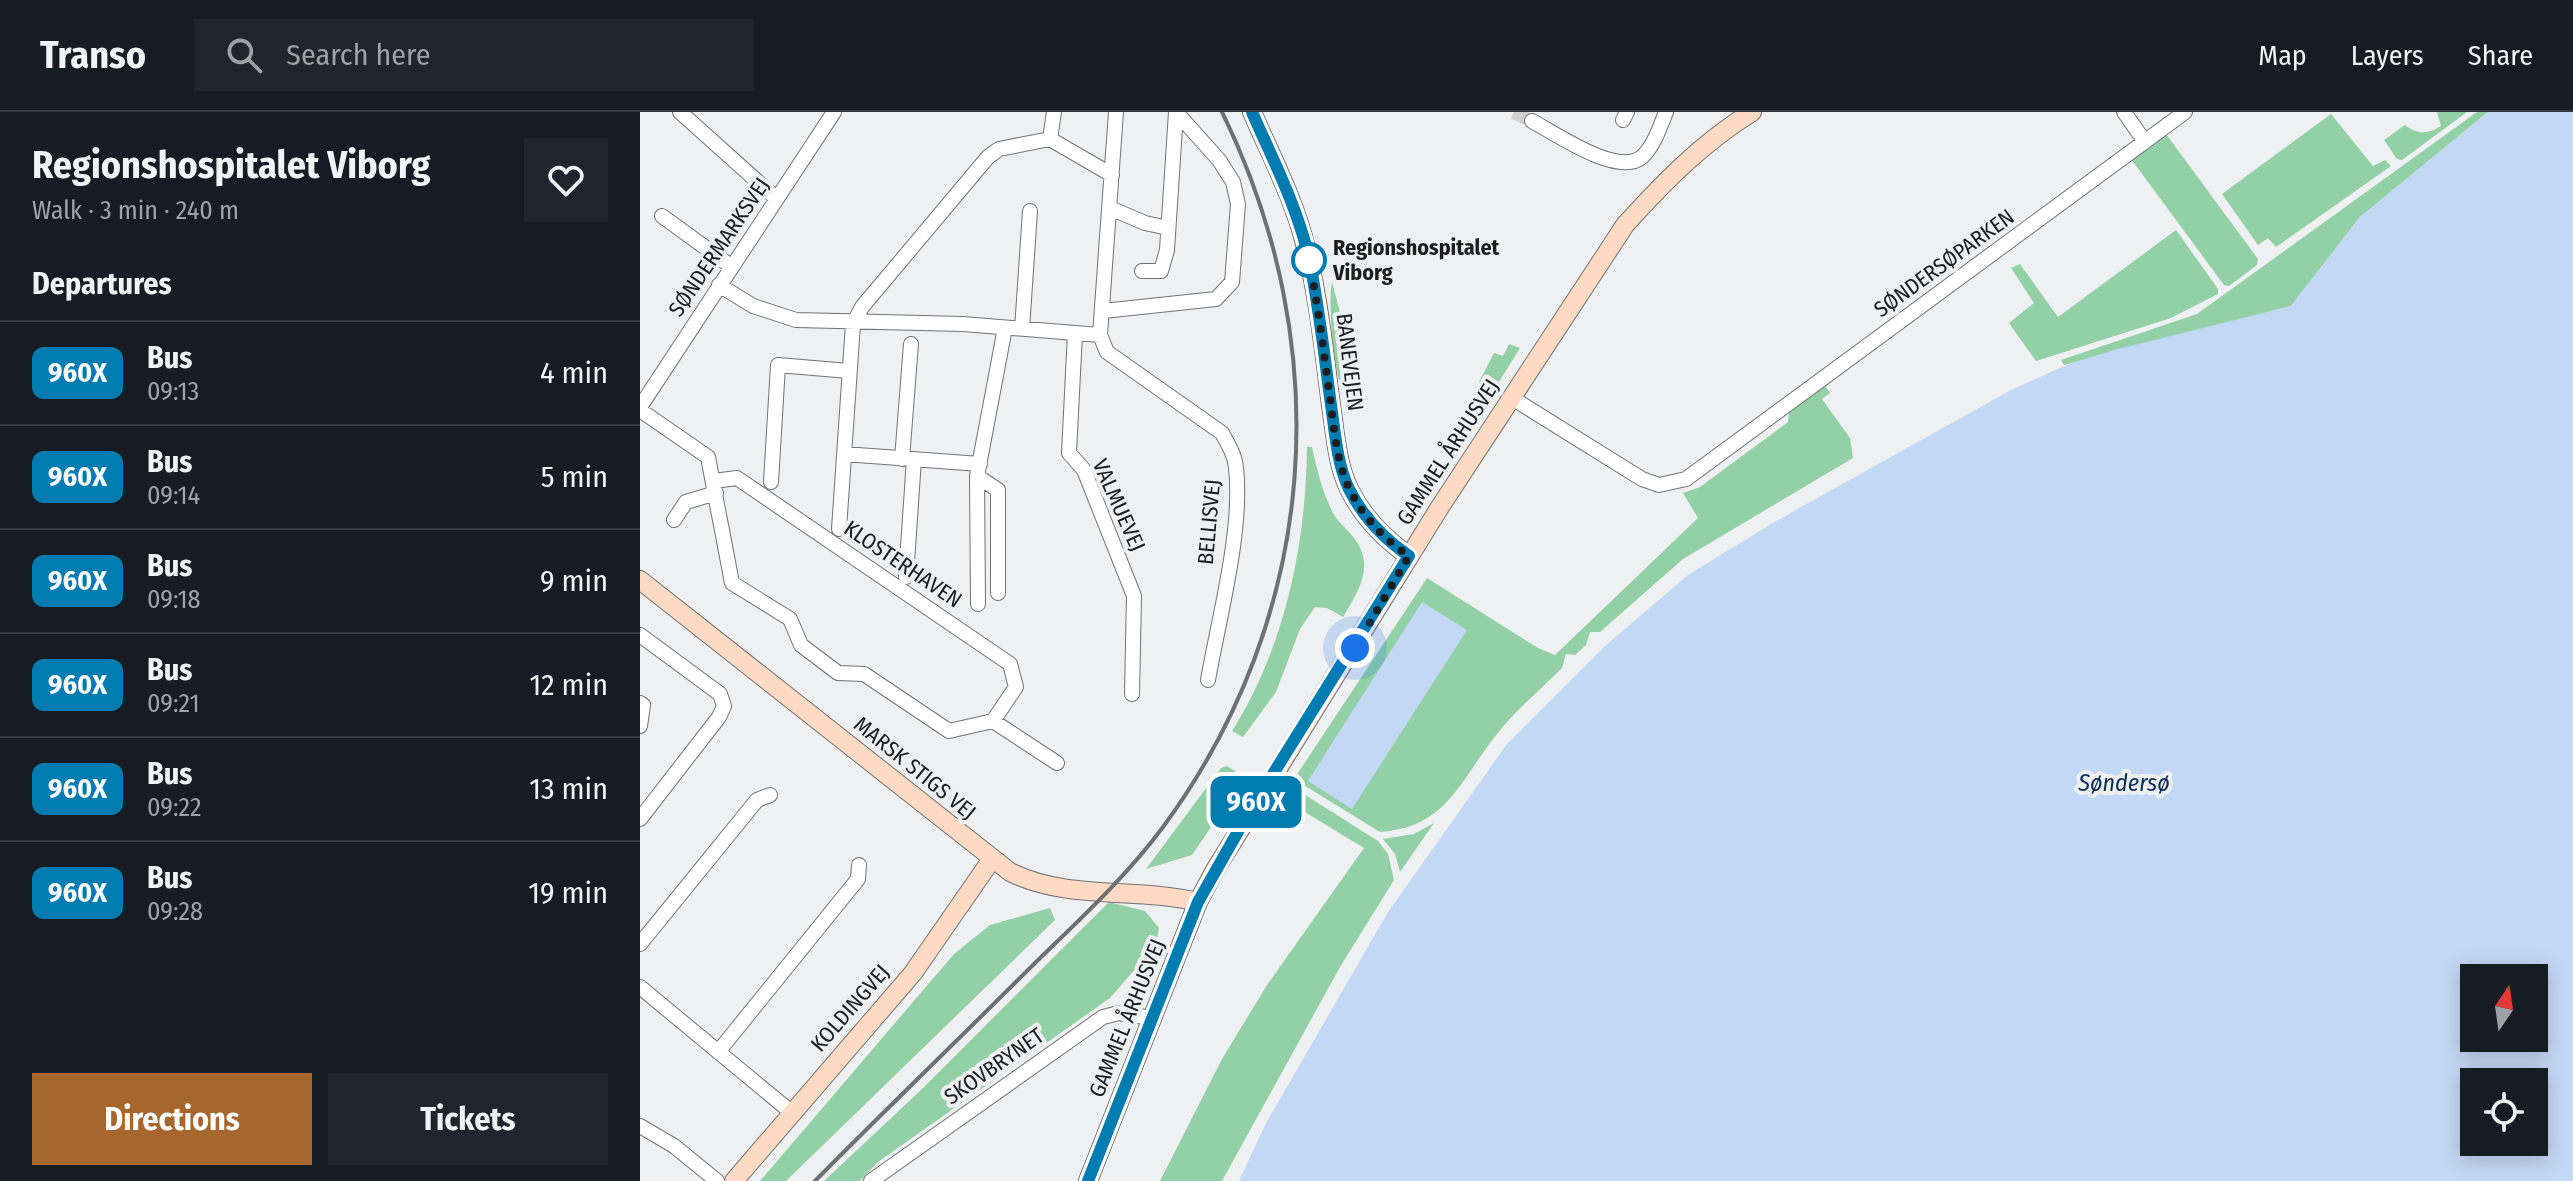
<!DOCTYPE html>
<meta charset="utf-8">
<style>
:root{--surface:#171b24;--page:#20242c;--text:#f1f3f6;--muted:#9ea1a6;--line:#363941;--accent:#a6672e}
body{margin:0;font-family:"Fira Sans Condensed",sans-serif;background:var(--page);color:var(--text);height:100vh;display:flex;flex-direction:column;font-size:30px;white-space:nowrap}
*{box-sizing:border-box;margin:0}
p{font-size:26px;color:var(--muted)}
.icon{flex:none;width:44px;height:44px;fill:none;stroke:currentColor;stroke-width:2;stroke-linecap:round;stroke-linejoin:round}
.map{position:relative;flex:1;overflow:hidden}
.side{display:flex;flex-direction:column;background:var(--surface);width:640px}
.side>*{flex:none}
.badge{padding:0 16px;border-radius:12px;font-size:28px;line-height:52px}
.needle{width:52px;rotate:13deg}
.tools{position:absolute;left:1820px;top:852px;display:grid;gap:16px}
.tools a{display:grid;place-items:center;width:88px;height:88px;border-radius:0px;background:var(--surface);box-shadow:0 4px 20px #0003;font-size:40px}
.you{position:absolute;width:40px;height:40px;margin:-20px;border:6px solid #fff;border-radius:50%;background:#1a73e8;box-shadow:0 0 0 12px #1a73e833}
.map>.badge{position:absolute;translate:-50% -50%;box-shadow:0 0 0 4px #fff}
h2{padding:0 32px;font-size:30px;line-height:72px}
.round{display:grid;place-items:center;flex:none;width:84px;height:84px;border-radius:0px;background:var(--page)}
.overview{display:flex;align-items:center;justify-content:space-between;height:136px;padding:0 32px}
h1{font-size:38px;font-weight:700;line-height:60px}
.action{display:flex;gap:16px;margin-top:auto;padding:16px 32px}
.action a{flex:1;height:92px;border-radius:0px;background:var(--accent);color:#fff;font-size:32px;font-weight:700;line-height:92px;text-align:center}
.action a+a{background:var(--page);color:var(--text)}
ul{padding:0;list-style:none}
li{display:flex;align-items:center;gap:24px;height:104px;padding:0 32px;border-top:2px solid var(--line)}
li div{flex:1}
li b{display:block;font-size:30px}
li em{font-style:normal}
li .badge{min-width:88px;font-weight:700;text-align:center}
header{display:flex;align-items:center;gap:48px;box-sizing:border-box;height:112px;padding:0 40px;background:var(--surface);border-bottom:2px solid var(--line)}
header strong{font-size:38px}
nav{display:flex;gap:44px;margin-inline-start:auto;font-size:28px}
.search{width:560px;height:72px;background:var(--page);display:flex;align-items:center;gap:20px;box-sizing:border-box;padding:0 28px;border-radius:0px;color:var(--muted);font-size:30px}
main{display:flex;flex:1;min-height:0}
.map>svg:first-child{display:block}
</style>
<header>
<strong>Transo</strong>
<div class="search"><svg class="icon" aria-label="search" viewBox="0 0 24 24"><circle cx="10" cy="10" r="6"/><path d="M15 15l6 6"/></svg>Search here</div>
<nav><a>Map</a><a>Layers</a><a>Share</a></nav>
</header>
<main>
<section class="side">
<div class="overview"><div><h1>Regionshospitalet Viborg</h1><p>Walk · 3 min · 240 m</p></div><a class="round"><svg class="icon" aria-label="heart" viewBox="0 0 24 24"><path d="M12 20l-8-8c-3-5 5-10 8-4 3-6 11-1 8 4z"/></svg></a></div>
<h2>Departures</h2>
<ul>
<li><span class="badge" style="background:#007cb0;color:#fff">960X</span><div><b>Bus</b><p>09:13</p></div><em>4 min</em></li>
<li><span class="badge" style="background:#007cb0;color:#fff">960X</span><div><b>Bus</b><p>09:14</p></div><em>5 min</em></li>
<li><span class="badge" style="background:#007cb0;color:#fff">960X</span><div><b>Bus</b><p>09:18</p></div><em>9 min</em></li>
<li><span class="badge" style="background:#007cb0;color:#fff">960X</span><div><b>Bus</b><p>09:21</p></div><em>12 min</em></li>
<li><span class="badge" style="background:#007cb0;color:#fff">960X</span><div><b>Bus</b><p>09:22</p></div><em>13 min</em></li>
<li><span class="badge" style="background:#007cb0;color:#fff">960X</span><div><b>Bus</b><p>09:28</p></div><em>19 min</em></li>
</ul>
<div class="action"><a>Directions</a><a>Tickets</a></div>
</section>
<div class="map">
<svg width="1933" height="1069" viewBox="0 0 1933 1069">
<rect width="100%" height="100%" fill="#eff0f1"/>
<!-- green -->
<path fill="#93d0a7" d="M1797,0H1827L1762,48L1757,47L1744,28L1765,13C1778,23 1788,22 1801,14Z
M1837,0H1848L1720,105L1651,194L1424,253L1421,248L1557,202Z
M1691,2L1733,54L1745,48L1751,54L1636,135L1628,126L1618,133L1582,82Z
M1526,22L1618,147L1617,153L1589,174L1584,173L1491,47Z
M1536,118L1578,177V182L1531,206L1396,249L1369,211L1394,191L1371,156L1380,152L1418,205Z
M692,170L701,204L707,205C713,236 715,264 710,296C695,280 687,193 692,170Z
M869,232L880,236L854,278L839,270L854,241L863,244Z
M1184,272L1190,281L1182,287L1210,326L1213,346L1043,447L960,520H950L946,533L935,543L926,542L922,556C900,578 876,598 857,622C819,669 808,715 740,720L654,667L787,466L898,536L915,543L1058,406L1043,381L1060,375L1148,310L1149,299Z
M667,335H672C677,358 682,379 693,401C699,412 710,419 717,430C734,457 717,481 703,505L687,496L675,495L660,517L636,580L603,625L592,619C645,535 666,433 667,335Z
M587,654L600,662V673L552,743L506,757L581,656Z
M651,674L738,729L748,742L754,768L700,855L582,1069H520L582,947L627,873L724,736L640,685Z
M794,711L760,760L755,742L743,727L774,722Z
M469,790L505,799L519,816L516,833L470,886L238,1050L220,1069H184L282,977Z
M410,796L415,808L146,1069H120L314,842L350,813Z"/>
<!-- water -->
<path fill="#c3d8f5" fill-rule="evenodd" d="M1848,0H1933V1069H599L625,1013L748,800L867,632L965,534L1048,463L1136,409L1371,278L1429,252L1474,238L1651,194L1720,105ZM1834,866H1894V926H1834ZM1834,970H1894V1030H1834Z
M782,490L827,518L712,697L668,669Z"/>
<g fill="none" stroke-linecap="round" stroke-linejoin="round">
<!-- street-tunnel -->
<path stroke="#d0d0d1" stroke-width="14" stroke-dasharray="14 7" stroke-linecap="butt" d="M874,0L892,9"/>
<defs>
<path id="street" d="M40,0L137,87
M1484,0L1505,30
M983,8L987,0
M892,9C916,22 978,65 1002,45C1014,34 1020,15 1026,0
M410,27L472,63
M470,96L505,111L528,116
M22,104L92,155
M502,159H521L527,138L536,0
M79,173L113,194L156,208L323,212L460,223
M463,199L576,187L592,170L598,92L593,70L579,48L536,0
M382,217L390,99
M435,221L429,341L444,358L494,484L492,582
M460,223L467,240L582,321C588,332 595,343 596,356C603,418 579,505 568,568
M460,223L476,0
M872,286L1002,367L1019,373L1046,367L1545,0
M0,295L194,0
M0,298L68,345L92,471L150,507L161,533L198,561L224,562L309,619L353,609L417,651
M204,342L340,352
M262,347L271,232
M337,364L358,378V481
M74,369L97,366L370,552L376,575L353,609
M131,370L138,253L209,259
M34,408L46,390L76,381
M199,417L213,212L222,195L348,45L359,37L410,27L414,0
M266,465L274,347
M338,492L337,364L365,216
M0,523L80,582L84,594L79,605L0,707
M0,591L3,593L0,614
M0,832L117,688L130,683
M0,875L151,1000
M78,940L218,767L219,753
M0,1014L34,1034L77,1069
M231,1069L463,905L479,901L511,906"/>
<path id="secondary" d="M612,0C631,44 655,89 666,136C679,188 684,240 691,293C695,320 697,352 709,377C723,405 743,426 769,444
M0,468L370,760C429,789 496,775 558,790
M94,1069L273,861L352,747
M448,1069L558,790L575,758L800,395L985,113C1023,71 1063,30 1112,0"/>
</defs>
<!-- street casing -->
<use href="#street" stroke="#717273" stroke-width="16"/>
<!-- secondary casing -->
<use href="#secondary" stroke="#717273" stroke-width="20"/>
<!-- street -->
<use href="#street" stroke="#fff" stroke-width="14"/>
<!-- secondary -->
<use href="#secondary" stroke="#fddac4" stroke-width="18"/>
<!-- rail -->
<path stroke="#707071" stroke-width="4" d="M175,1069C247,996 321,925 394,852C439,808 486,765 523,715C680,502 697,235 582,0"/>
</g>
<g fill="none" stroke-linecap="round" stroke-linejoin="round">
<defs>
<path id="line" d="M448,1069L558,790L608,702L769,444C743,426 723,405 709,377C697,352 695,320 691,293C684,242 679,192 668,142C656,92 632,46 612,0"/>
</defs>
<!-- line casing -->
<use href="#line" stroke="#fff" stroke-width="18"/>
<!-- line -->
<use href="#line" stroke="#007cb0" stroke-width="12"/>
<!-- walk -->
<path stroke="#1d1d1e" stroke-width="8" stroke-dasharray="0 14.4" d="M669,148L667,140C678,189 683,237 690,286C694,315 696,349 709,376C723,405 743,426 769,444L715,536"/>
</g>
<!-- markers -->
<circle fill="#fff" stroke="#007cb0" stroke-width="4" cx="669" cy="148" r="16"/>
<g text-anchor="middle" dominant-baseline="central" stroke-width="8" stroke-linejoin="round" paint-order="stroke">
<!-- street labels -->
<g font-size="22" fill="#1d1d1e" stroke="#eff0f1">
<text transform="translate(79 135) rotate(-56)">SØNDERMARKSVEJ</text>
<text transform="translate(1304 151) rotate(-36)">SØNDERSØPARKEN</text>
<text transform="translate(710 250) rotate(83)">BANEVEJEN</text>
<text transform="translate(808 340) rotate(-57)">GAMMEL ÅRHUSVEJ</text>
<text transform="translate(479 393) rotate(66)">VALMUEVEJ</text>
<text transform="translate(569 410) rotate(-85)">BELLISVEJ</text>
<text transform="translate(263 452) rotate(34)">KLOSTERHAVEN</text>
<text transform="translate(275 656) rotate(39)">MARSK STIGS VEJ</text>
<text transform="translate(210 896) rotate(-49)">KOLDINGVEJ</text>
<text transform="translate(487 906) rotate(-68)">GAMMEL ÅRHUSVEJ</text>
<text transform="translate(354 954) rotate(-35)">SKOVBRYNET</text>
</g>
<!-- stop labels -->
<g font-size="22" font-weight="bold" fill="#1d1d1e" stroke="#eff0f1" text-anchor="start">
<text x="693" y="135">Regionshospitalet<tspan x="693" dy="25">Viborg</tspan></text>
</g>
<!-- water labels -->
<g font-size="24" font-style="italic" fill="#092c57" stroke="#eff0f1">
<text x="1484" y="671">Søndersø</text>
</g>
</g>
</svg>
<div class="tools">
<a><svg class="needle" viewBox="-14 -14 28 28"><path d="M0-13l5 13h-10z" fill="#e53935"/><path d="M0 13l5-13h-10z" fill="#9ea1a6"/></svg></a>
<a><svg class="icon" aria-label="locate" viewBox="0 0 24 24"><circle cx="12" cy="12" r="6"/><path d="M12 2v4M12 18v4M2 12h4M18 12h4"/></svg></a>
</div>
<div class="you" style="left:715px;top:536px"></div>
<b class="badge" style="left:616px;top:690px;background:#007cb0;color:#fff">960X</b>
</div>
</main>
